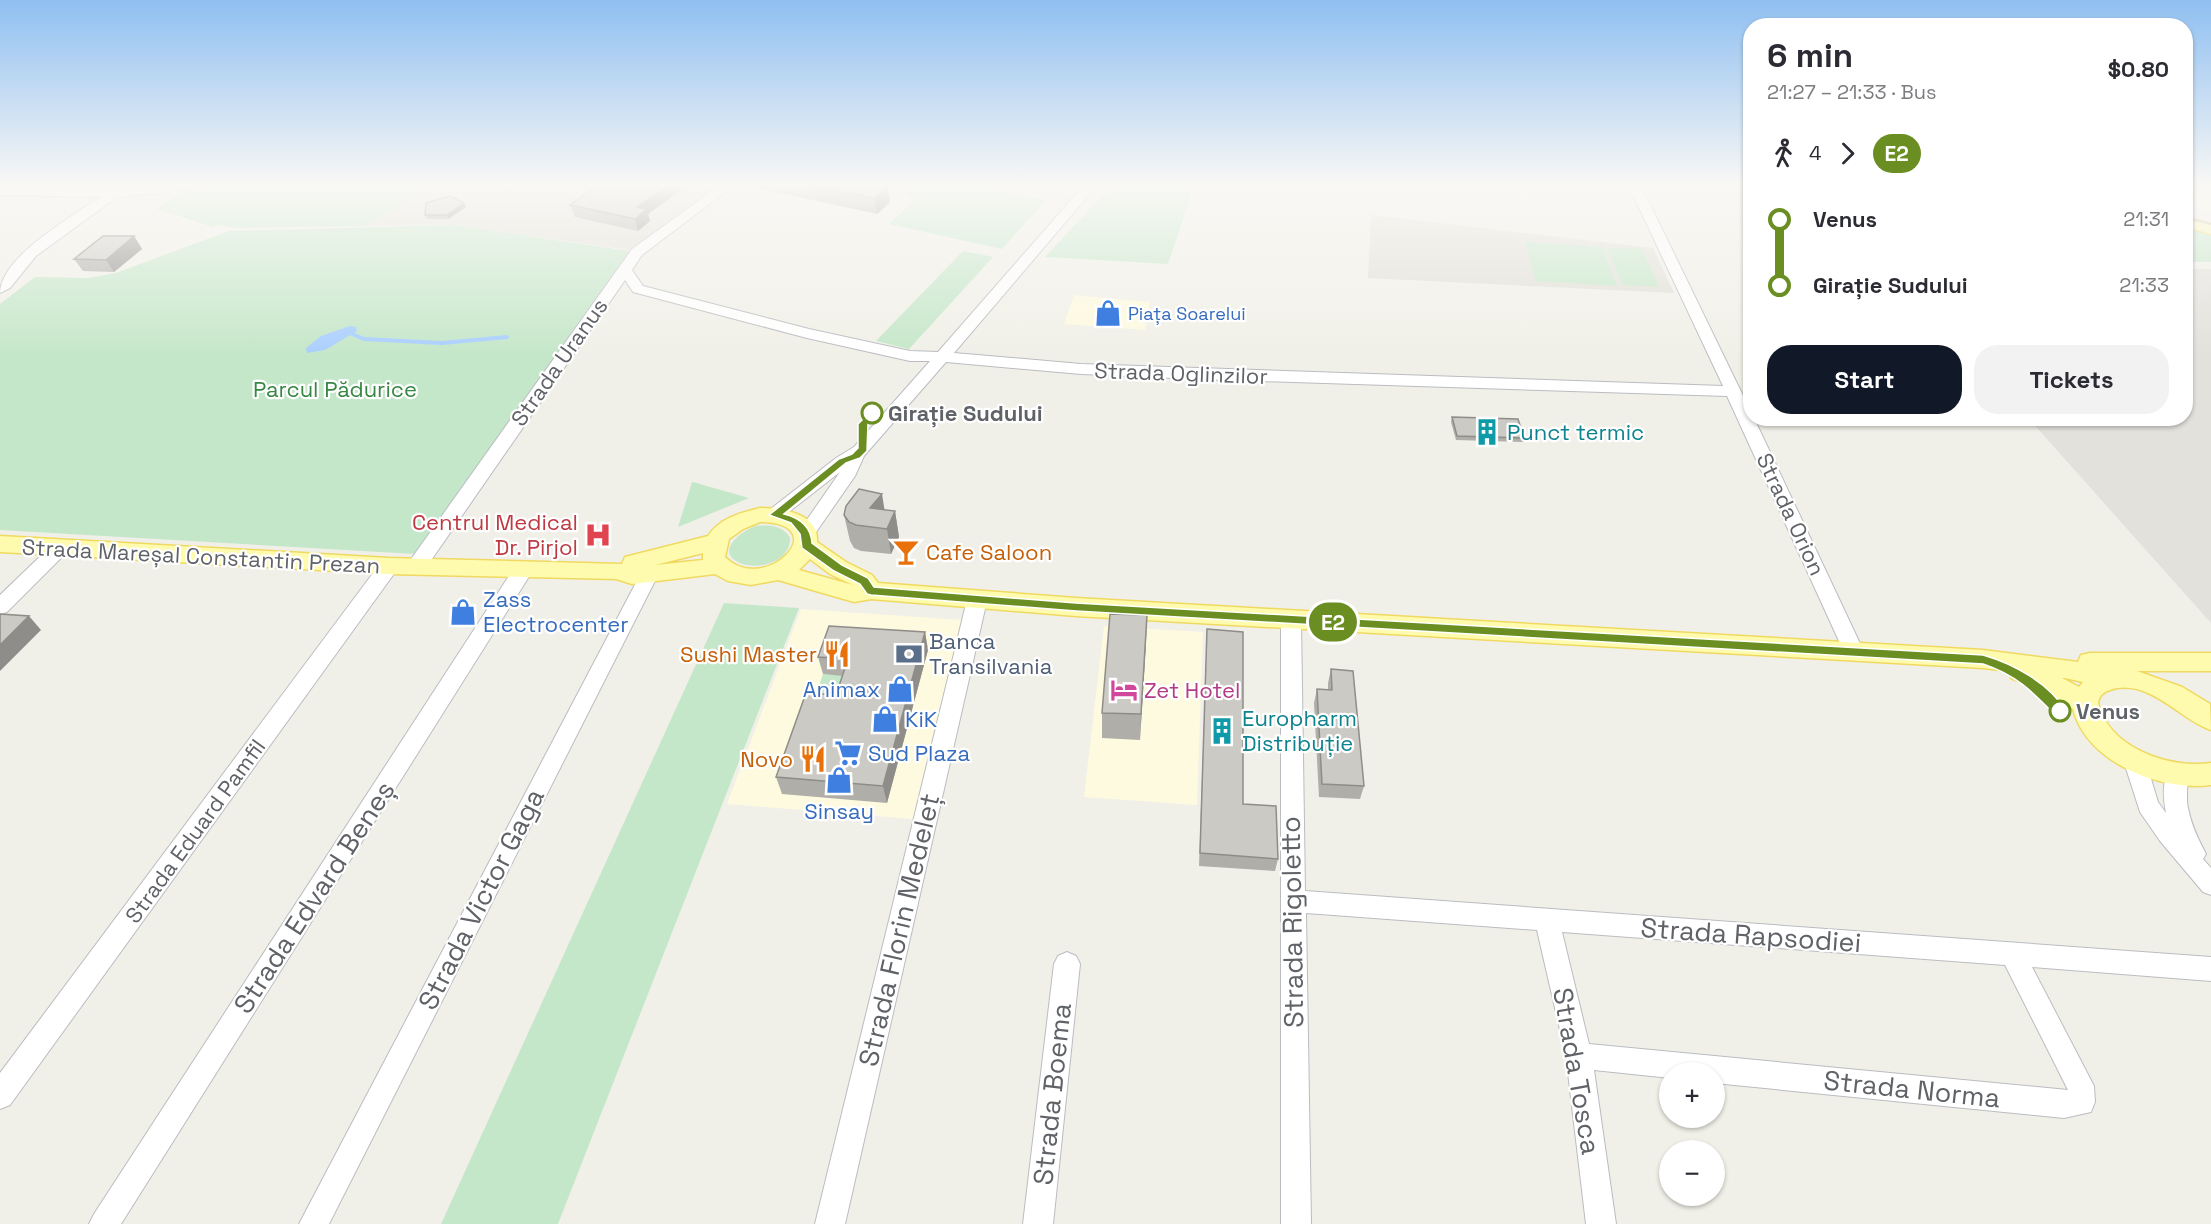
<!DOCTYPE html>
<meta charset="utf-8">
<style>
:root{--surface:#fff;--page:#f2f2f3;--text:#2b2b33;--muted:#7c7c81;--accent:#111827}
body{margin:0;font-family:"Space Grotesk",sans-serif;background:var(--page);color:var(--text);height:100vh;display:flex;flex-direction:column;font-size:22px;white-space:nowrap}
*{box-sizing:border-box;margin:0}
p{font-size:20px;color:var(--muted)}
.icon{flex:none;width:33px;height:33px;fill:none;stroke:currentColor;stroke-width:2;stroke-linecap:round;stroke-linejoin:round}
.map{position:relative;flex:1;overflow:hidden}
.details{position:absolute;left:1743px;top:18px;width:450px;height:408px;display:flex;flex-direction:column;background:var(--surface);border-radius:24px;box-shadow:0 2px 4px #0004}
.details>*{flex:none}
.badge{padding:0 12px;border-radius:20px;font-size:21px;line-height:39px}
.tools{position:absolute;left:1659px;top:1062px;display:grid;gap:12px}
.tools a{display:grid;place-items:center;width:66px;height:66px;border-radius:50%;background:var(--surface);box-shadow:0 2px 4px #0004;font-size:30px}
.map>.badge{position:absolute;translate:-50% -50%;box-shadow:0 0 0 3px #fff}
.legs{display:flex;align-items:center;gap:9px;height:66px;padding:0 24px;font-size:20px}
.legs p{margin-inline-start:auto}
.headline{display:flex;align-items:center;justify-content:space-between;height:102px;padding:0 24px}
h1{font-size:33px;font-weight:700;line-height:45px}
.primary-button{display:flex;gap:12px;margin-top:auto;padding:12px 24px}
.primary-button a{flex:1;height:69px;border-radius:24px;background:var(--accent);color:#fff;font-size:24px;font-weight:700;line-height:69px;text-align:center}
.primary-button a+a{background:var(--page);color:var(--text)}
ul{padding:0 24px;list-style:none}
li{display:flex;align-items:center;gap:21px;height:66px;font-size:22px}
li i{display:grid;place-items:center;width:9px;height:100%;margin:0 8px;background:currentColor}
li i::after{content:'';width:15px;height:15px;margin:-8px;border:4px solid;border-radius:50%;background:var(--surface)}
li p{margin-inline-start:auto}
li:first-child i{background:linear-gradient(#0000 50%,currentColor 0)}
li:last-child i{background:linear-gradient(currentColor 50%,#0000 0)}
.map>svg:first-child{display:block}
</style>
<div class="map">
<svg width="2211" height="1224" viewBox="0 0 2211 1224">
<rect width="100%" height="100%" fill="#f1f0e8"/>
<!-- commercial -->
<path fill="#fefadf" d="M2186,184H2211V212L2186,205Z
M1074,295L1150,302L1145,330L1064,324Z
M801,609L962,620L913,819L727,804Z
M1104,626L1203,632L1197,805L1084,797Z"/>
<!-- industrial -->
<path fill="#e3e1dc" d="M2186,269H2211V623L2029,419L2186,418Z"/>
<!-- education -->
<path fill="#e1dfd6" d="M437,184H723L629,250L454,225L365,226Z
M1371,215L1653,248L1674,293L1368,278Z"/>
<!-- green -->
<path fill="#c5e7c9" d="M221,184H437L365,226L237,228L217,225L213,227L157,209L182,189Z
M891,184H972L1046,200L1002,249L889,224L915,200Z
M1113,184H1170L1194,187L1168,264L1045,257Z
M1647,184H1750V188H1651Z
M454,225L629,251L415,554L0,530V304L35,277L88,278L116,273L229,231Z
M2186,227L2211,234V262H2186Z
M1525,242L1602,247L1617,286L1536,281Z
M1607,248L1642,249L1659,287L1623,285Z
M963,251L993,257L909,349L876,341Z
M692,482H693L749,498L678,527Z
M756,526C769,525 783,525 790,538C791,561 759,571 740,563C714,552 741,531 756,526Z
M724,603L799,608L558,1224H441Z
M823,674L852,676L841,712L811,710Z"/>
<!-- water -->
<path fill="#aacffe" d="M350,326L356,327L357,331L325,350L307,353L306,348L321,336Z"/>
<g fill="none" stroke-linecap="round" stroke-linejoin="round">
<!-- stream -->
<path stroke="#aacffe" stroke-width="4" d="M352,334L364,339L442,343L507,337"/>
<defs>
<path id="minor" d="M174,184H199L198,187L169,192L117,197L36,256L10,288L0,293C0,257 72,217 100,197L0,195V187L96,189Z
M722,184H736L642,255L632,270L643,286L809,329L910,351L938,352L1085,184H1098L954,353L1081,364L1723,386L1634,197L1625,184H1637L1646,196L1750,410V418H1754L1864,652L1861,657L1854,659L1847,657L1844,652L1727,396L1197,379L1081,374L946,362L864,456L855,476L812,538L806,540L800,538L797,534L840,472L780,519H768L765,515L768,511L836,458L854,447L930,361H910L807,338L633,292L625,280L423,572L416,574L409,572L407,567L409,562L632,249Z
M60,542L67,544L69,548L67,552L7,612L0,614V595L53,544Z
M389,559L396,561L398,566L396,571L10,1105L0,1109V1073L382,561Z
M523,563L530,565L532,570L530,575L121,1224H89L94,1214L516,565Z
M649,568L656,570L658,575L329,1224H299L640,575L642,570Z
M977,593L984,595L987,600L845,1224H815L967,600L970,595Z
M1291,613L1298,615L1301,620L1305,891L2211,957V981L2032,967L2094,1086L2095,1102L2091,1112L2064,1118L1714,1083V1072H1670V1078L1594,1070L1616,1224H1586L1566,1056L1537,930L1306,913L1311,1224H1281V620L1284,615ZM1562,932L2005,965L2068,1090L1589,1044Z
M2134,750L2142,753L2145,759L2158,802L2166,813C2163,798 2162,782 2169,769L2177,766L2185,769C2190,780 2185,795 2188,808C2191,824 2198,839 2206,854L2203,859L2211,868V895L2203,892L2160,841L2140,812L2123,759L2126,753Z
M1067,952L1076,956L1080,964L1053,1224H1023L1054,964L1058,956Z"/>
<path id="major" d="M2186,217L2211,224V234L2186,227Z
M760,508C782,508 819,513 817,542L846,562L872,575L878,583L1076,598L1983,650L2078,662L2081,655L2090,653H2211V671H2137L2182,687L2210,704L2211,730C2180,720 2149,677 2110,690C2103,692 2099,696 2098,703C2109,748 2169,769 2211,763V785C2161,792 2086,762 2073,709L2041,690L2011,678L2008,671L1983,668L1076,616L871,599L854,602L778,580L751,585L728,581L715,574L632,584L616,579L389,574L0,552V536L389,558L622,564L625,557L708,536C720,518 740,513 760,508ZM760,522C837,523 765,597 725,557L729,539L743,529ZM703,553V560L655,565ZM810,559L830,574L853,585L799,570ZM2062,678H2065L2083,682L2079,687Z"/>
</defs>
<!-- minor casing -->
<use href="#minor" stroke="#babcc1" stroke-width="2"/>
<!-- major casing -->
<use href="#major" stroke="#f0d961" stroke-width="3"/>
<!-- minor -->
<use href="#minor" fill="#fff" fill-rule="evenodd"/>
<!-- major -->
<use href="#major" fill="#fefbaf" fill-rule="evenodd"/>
<!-- tram -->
<path stroke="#b8b9b9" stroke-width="1.5" d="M2186,218L2211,224"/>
</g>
<!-- wall -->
<path fill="#afaea9" d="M600,184H679L681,190L648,214L650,221L638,231L575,217L570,205Z
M755,184H875L890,202L877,214L756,188Z
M466,207L448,219H427L425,215Z
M134,236L142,249L114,272L83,271L74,259Z
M1452,417L1524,438L1523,442L1456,440L1451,422Z
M885,510L895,511L899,537L891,554L861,551L854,548L850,541L844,515Z
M1207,629L1243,804L1278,859L1275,871L1199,866Z
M925,632L928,650L887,803L782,794L776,777L836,695L843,676L823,674L818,657Z
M1146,641L1140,740L1102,738V713Z
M1331,669L1364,786L1360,799L1319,797L1314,703L1317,689L1328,690V683Z"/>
<!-- shaded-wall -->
<path fill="#8f8d89" d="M670,184H679L681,190L648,214L650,221L638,231L635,219L637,207Z
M888,186L890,202L877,214L874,198Z
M464,203L466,207L448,219L447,215Z
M134,236L142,249L114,272L106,260Z
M882,494L886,519L870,508Z
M895,511L899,537L891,554L887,529Z
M1147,615L1146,641L1140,740L1141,714Z
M29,616L41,630L0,671V645Z
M925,632L928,650L887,803L883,786Z"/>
<!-- building -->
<path fill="#cccac4" stroke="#8f8d89" stroke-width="1.5" d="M600,184H670L637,207L647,209L635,219L570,205Z
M805,184H875L888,186L874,198Z
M450,196L464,203L447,215H425L426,203Z
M103,236H134L106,260L74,259Z
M1452,417L1518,419L1524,438L1457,436Z
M859,489L882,494L870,508L895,511L887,529L856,525L849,522L844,515L846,506Z
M0,614L29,616L0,645Z
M1110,614L1147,615L1141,714L1102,713Z
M829,626L925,632L883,786L776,777L806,693L836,695L848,659L818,657Z
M1207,629L1243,632V804L1276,806L1278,859L1200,853Z
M1331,669L1353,671L1364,786L1322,784L1317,689L1332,690Z"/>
<!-- sky -->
<linearGradient id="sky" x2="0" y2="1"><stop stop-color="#8fbff1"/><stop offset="0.52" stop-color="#f9f8f5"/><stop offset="1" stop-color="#f9f8f5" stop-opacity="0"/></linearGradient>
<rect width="2211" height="355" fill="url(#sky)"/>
<!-- line-1 -->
<path fill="#6b8e23" stroke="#fff" stroke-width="1.5" d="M872,410L877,413L868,424L867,451L860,458L846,463L784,514C800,518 811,526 812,543L842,565L868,578L874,587L1076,603L1983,655C2014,664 2049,683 2066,711L2060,716L2055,715C2032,691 2016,675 1983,664L1076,611L871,595L867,594L860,584L834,571L802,548L800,534L791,523L769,515L839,459L852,454L858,448V424Z"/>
<!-- icons -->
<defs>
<symbol id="shop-bare" viewBox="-9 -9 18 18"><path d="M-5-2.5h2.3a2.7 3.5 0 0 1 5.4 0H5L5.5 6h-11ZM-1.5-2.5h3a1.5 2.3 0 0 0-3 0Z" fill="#3f7fe0" stroke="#fff" stroke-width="2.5" paint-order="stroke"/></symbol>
<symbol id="building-bare" viewBox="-9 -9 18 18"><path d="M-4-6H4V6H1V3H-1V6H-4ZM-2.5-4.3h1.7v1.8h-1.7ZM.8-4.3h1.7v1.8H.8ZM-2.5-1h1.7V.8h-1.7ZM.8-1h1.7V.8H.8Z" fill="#0f9aa8" stroke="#fff" stroke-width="2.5" paint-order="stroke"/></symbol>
<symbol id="hospital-bare" viewBox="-9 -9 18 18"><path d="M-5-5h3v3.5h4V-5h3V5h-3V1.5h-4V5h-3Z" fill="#e0444e" stroke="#fff" stroke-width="2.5" paint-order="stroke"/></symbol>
<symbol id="bar-bare" viewBox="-9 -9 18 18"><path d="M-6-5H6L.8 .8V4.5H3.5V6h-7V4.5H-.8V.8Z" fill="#e8710a" stroke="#fff" stroke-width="2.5" paint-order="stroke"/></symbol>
<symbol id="restaurant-bare" viewBox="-9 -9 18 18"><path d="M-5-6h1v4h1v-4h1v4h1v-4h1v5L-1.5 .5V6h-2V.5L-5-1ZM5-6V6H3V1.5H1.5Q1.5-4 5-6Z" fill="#e8710a" stroke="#fff" stroke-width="2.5" paint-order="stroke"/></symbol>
<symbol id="bank-bare" viewBox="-9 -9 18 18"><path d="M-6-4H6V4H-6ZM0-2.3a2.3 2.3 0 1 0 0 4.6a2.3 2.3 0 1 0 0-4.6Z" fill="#5c6f8a" stroke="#fff" stroke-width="2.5" paint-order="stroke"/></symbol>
<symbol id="hotel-bare" viewBox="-9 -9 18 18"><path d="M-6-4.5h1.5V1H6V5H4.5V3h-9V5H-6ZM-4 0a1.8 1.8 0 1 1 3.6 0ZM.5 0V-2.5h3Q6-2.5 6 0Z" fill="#d1479c" stroke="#fff" stroke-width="2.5" paint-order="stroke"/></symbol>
<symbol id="supermarket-bare" viewBox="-9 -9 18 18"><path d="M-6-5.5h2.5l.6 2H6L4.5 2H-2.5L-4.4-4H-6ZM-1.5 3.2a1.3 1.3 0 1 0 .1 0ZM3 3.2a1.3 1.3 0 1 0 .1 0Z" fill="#3f7fe0" stroke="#fff" stroke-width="2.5" paint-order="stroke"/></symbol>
</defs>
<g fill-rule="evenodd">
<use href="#shop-bare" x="1089" y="294" width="38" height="38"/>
<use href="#building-bare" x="1468" y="413" width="38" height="38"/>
<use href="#hospital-bare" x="579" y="516" width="38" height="38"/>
<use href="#bar-bare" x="887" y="533" width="38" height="38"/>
<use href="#shop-bare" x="444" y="593" width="38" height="38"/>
<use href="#restaurant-bare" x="818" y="635" width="38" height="38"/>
<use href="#bank-bare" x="890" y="635" width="38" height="38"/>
<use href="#shop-bare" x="881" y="670" width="38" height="38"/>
<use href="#hotel-bare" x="1105" y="671" width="38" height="38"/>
<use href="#shop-bare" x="866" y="700" width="38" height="38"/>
<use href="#building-bare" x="1203" y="712" width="38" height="38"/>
<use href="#supermarket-bare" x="829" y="734" width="38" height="38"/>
<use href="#restaurant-bare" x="794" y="740" width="38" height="38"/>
<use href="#shop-bare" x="820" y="761" width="38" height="38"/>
</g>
<!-- markers -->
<g fill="#fff" stroke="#6b8e23" stroke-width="3">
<circle cx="872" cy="413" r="10"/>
<circle cx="2060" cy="711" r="10"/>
</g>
<g text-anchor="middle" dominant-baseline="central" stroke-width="4.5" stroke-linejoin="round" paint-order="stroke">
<!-- far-shop labels -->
<g font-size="18" fill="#366cbe" stroke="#fff" text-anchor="start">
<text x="1128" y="313">Piața Soarelui</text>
</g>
<!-- street labels -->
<g font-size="22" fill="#5f6267" stroke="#fff">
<text transform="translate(559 362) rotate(-55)">Strada Uranus</text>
<text transform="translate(1181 373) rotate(2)">Strada Oglinzilor</text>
<text transform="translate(1791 514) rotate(65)">Strada Orion</text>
<text transform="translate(201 556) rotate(3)">Strada Mareșal Constantin Prezan</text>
<text transform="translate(195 831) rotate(-54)">Strada Eduard Pamfil</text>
</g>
<!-- park labels -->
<g font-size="22" fill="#378644" stroke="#fff">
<text x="335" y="389">Parcul Pădurice</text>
</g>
<!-- stop labels -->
<g font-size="22" font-weight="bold" fill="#5f6267" stroke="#fff" text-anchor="start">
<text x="888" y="413">Girație Sudului</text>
<text x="2076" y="711">Venus</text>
</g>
<!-- culture labels -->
<g font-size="22" fill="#0d838f" stroke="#fff" text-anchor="start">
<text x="1507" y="432">Punct termic</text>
<text x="1242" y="718">Europharm<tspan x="1242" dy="25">Distribuție</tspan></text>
</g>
<!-- health labels -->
<g font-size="22" fill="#be3a42" stroke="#fff" text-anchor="end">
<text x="578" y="522">Centrul Medical<tspan x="578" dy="25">Dr. Pirjol</tspan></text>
</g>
<!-- food labels -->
<g font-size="22" fill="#c56008" stroke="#fff" text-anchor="end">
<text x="926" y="552" text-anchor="start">Cafe Saloon</text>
<text x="817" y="654">Sushi Master</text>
<text x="793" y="759">Novo</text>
</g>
<!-- shop labels -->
<g font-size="22" fill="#366cbe" stroke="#fff" text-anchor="start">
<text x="483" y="599">Zass<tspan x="483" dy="25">Electrocenter</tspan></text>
<text x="880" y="689" text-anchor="end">Animax</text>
<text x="905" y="719">KiK</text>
<text x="868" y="753">Sud Plaza</text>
<text x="839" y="811" text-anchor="middle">Sinsay</text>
</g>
<!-- service labels -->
<g font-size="22" fill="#4e5e75" stroke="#fff" text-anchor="start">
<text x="929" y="641">Banca<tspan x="929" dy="25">Transilvania</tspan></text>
</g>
<!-- hotel labels -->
<g font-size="22" fill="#b23c85" stroke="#fff" text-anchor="start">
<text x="1144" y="690">Zet Hotel</text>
</g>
<!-- near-street labels -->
<g font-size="27" fill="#5f6267" stroke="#fff">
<text transform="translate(314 897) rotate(-57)">Strada Edvard Beneș</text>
<text transform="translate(481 899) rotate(-63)">Strada Victor Gaga</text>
<text transform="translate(1292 922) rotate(-91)">Strada Rigoletto</text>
<text transform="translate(899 930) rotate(-77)">Strada Florin Medeleț</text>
<text transform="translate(1751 935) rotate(4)">Strada Rapsodiei</text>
<text transform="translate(1577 1071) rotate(80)">Strada Tosca</text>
<text transform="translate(1912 1089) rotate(6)">Strada Norma</text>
<text transform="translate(1052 1094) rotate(-84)">Strada Boema</text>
</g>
</g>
</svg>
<div class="tools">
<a>+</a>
<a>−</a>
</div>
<b class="badge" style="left:1333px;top:622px;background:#6b8e23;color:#fff">E2</b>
<section class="details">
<div class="headline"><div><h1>6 min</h1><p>21:27 – 21:33 · Bus</p></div><b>$0.80</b></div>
<div class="legs"><svg class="icon" aria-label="walk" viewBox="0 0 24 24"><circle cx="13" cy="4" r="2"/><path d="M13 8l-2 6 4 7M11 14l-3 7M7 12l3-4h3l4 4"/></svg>4<svg class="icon" aria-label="forward" viewBox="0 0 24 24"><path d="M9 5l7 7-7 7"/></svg><b class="badge" style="background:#6b8e23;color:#fff">E2</b></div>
<ul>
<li><i style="color:#6b8e23"></i><b>Venus</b><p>21:31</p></li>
<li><i style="color:#6b8e23"></i><b>Girație Sudului</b><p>21:33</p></li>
</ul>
<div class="primary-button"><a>Start</a><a>Tickets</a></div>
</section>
</div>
